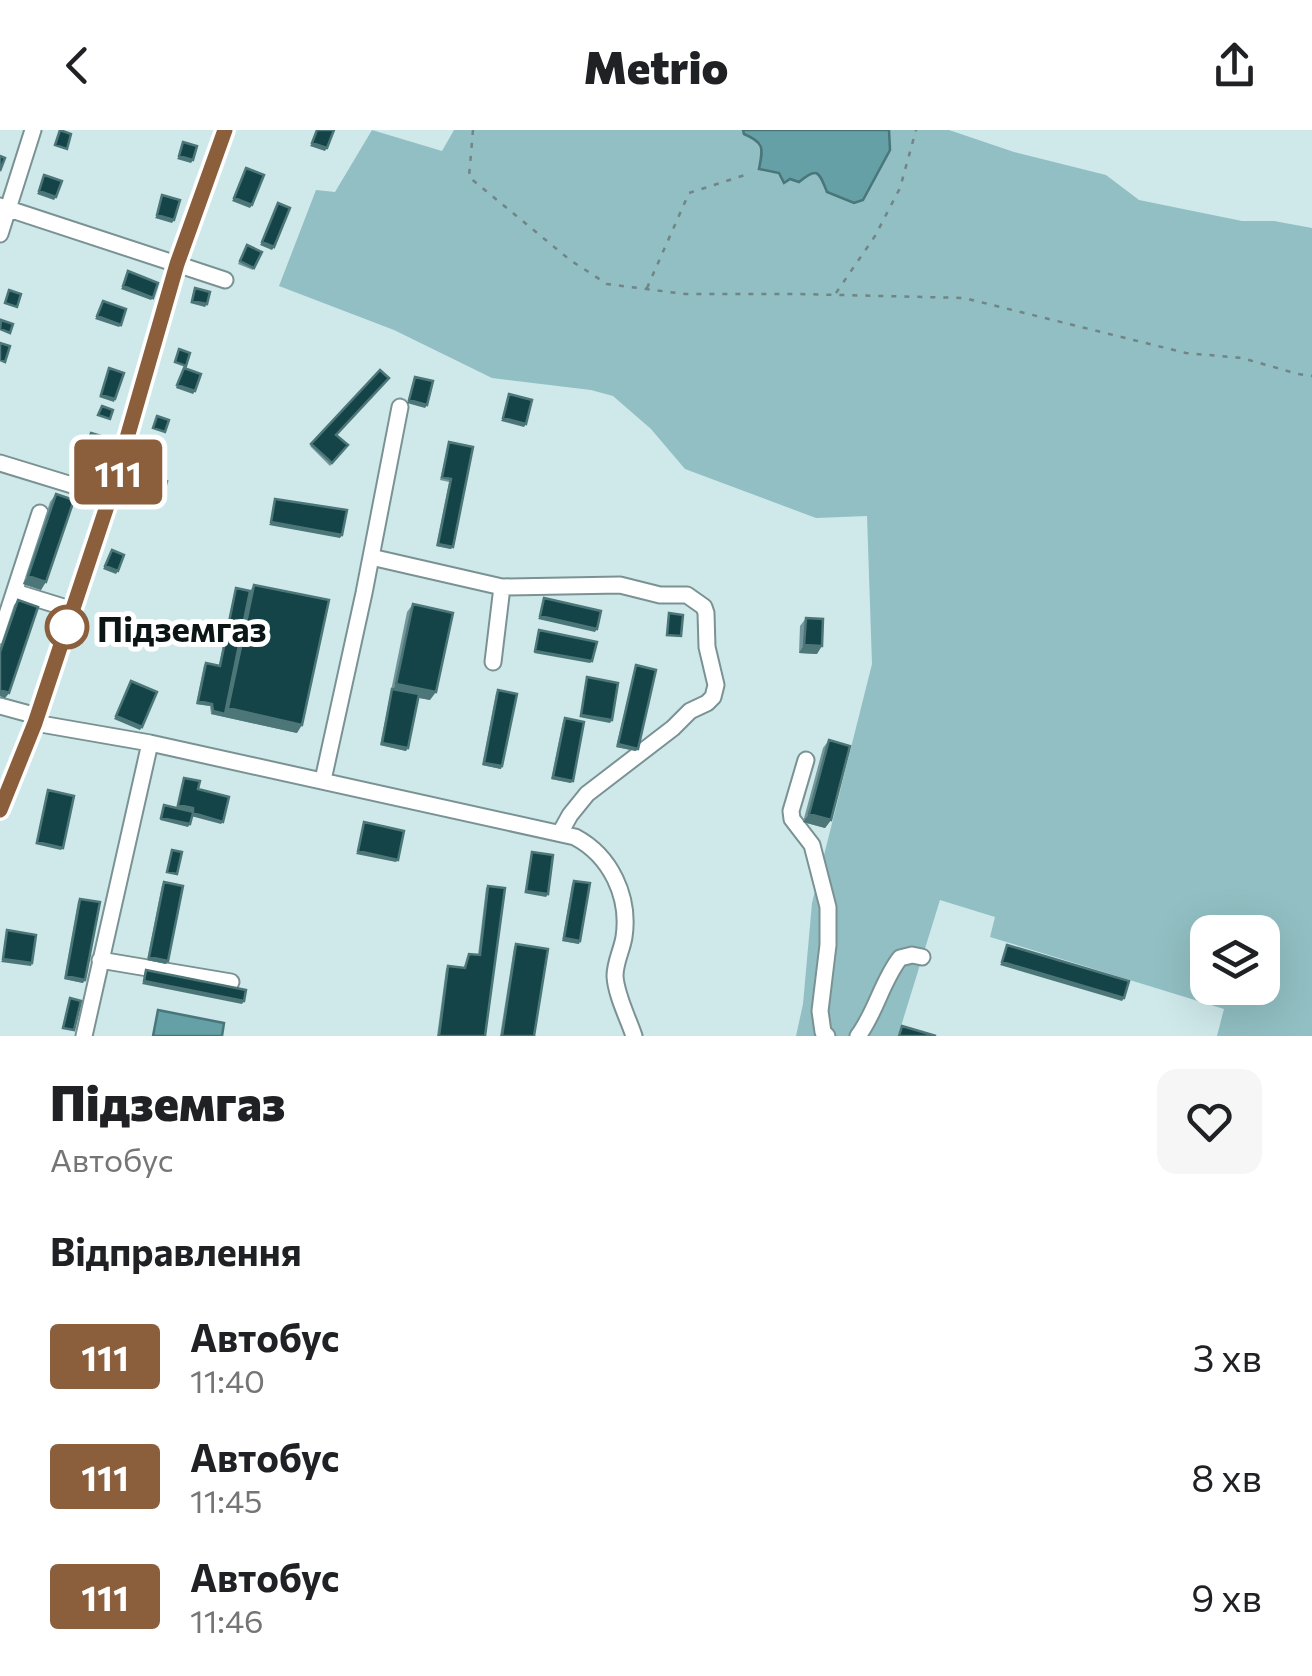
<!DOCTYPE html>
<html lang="uk">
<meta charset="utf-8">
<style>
:root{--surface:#fff;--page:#f6f6f6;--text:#202124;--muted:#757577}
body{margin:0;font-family:Commissioner,sans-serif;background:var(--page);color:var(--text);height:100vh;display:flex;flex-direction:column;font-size:38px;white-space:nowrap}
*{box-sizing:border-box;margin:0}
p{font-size:32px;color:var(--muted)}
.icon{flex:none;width:55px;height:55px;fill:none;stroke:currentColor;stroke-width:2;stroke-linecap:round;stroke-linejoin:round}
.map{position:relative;height:906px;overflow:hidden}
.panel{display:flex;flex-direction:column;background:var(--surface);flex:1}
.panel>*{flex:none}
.badge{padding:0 20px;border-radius:8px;font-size:35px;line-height:65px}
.buttons{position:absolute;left:1190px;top:785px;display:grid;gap:20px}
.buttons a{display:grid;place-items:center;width:90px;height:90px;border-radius:20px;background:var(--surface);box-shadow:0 10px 40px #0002;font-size:50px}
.map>.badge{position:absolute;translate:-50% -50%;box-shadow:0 0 0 5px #fff}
h2{padding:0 50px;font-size:38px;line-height:90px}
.round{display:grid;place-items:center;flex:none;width:105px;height:105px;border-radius:20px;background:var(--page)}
.head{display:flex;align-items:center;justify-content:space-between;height:170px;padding:0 50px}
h1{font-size:48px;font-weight:800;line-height:75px}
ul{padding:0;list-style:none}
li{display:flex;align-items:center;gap:30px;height:120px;padding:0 50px}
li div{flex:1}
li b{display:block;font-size:38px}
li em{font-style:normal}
li .badge{min-width:110px;font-weight:700;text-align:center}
header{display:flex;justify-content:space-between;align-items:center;height:130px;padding:0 50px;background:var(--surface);font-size:45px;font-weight:800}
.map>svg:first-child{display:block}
</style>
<header><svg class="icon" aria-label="back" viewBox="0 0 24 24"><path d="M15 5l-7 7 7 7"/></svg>Metrio<svg class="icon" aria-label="share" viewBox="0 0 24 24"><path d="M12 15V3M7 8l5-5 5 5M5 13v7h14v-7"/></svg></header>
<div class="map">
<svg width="1312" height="906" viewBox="0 0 1312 906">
<rect width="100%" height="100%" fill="#cfe9eb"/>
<!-- green -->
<path fill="#91bfc3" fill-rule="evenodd" d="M372,0L442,21L454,0H743L744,4C764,13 763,23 770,42L779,43L799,52C805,47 811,40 819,43C829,66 838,71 863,70L889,21V0H949L1014,22L1106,45L1139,70L1242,91H1274L1312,98V906H1217L1224,879L990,807L995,787L940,770L898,906H796L803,874L812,773L872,534L867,386L816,388L685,339L651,299L613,266L591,260L492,248L394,200L279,156L316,60L335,62ZM1208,802H1262V858H1208Z"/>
<!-- water -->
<path fill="#64a0a5" stroke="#49767a" stroke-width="2.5" d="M743,0H889L890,20L863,70L854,73L827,62C819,42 818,36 799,52L790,49L784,53L779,43L759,39C763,18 765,13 744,4Z
M158,880L224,893L222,906H153Z"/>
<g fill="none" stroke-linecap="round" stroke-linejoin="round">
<defs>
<path id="minor" d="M0,76L225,150
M0,104L33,0
M0,333L111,367
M371,427L502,457L620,455L660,465H687L704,477L706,483L707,517L716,555L713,567L707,573L690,581L673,598L587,664L570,685L560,703
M15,462L73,480
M0,506L40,383
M493,532L502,457
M0,576L37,586
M35,593L150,613L575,707C611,726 630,767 624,807C622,820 615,832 615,846C616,865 628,888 634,906
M806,630L791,681L792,689L812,715L828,777V815L820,881L823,902L827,906
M323,650L364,463L400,277
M0,680L35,593L111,367L177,134L225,0
M100,830L231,852
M84,906L150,613
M858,906C876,882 882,851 900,828L912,825L922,827"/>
</defs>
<!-- minor casing -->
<use href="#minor" stroke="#7a9294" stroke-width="19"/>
<!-- path -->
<path stroke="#728485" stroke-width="2.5" stroke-dasharray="5 8" stroke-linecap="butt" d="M473,0L469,47L570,130L607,154L685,164H800L964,168L1186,223L1242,228L1298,244L1312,246
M647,158L689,63L745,45
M836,163L875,106L900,58L916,0"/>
<!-- minor -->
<use href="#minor" stroke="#fff" stroke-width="15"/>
</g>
<!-- wall -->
<path fill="#729699" d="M247,115L262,122L253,140L238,134Z
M380,240L337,305L348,315L330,336L310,316Z
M449,312L473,317L451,419L436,416L449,352L440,350Z
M56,364L41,460L23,454L50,372Z
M254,455L297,603L211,584L210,576L196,574L204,535L206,533L219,535L235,460L236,458L250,461Z
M18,470L9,563L5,568L0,566V517L14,475Z
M413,474L430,570L418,568L406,621L380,615L407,482Z
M806,488L817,524L799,523L800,496Z
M636,535V621L616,617Z
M498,560L501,639L482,635L496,563Z
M565,588L571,653L551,649L563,591Z
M829,610L831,690L825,698L803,692L823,618Z
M574,751L579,814L562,811L572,754Z
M164,752L168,831L166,834L147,830L162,755Z
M488,756L485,906H437L446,839L448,836L464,838L469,824L478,825L486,758Z
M80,769L83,853L64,849L78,771Z
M516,814L534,906H500L514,817Z"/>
<!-- shaded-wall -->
<path fill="#4c7678" d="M312,13L327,18L325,21L310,16Z
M179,26L193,30L191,33L177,29Z
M39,61L56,67L54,70L37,64Z
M234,68L252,75L250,78L232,71Z
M157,85L174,90L172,93L155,88Z
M262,112L274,117L272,120L260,115Z
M123,156L153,168L151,170L121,159Z
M192,171L207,174L205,177L190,173Z
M97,186L121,195L119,197L95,189Z
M177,255L195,261L193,264L176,258Z
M101,265L115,269L114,272L99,267Z
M409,270L427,275L425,278L407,273Z
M503,288L526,294L524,297L501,291Z
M88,312L102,317L100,320L86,315Z
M81,339L93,343L91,346L79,342Z
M138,359L163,366L161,368L136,361Z
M271,392L342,405L340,408L269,395Z
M438,414L453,417L451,419L436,416Z
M105,436L118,441L116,444L103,439Z
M28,446L46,452L41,460L23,454Z
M540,486L597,499L595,502L538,489Z
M804,515L822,516L817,524L799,523Z
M535,521L592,531L590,533L534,523Z
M396,554L436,562L430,570L392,562Z
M0,560L9,563L5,568L0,566Z
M198,571L212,574L210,576L196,574Z
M228,578L302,595L297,603L211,584L213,581L225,584Z
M581,585L612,590L610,593L579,587Z
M116,586L142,597L140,600L114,589Z
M382,613L408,618L406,621L380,615Z
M618,614L638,619L636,621L616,617Z
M484,633L502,636L501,639L482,635Z
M553,647L573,651L571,653L551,649Z
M178,675L193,678L191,681L176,677Z
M193,683L223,692L221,694L191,686Z
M809,684L831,690L825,698L803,692Z
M161,688L190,694L188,697L160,690Z
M37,712L63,718L61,720L35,714Z
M358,721L398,730L396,732L356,724Z
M526,761L548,764L546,767L524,763Z
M564,808L580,811L579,814L562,811Z
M149,827L168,831L166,834L147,830Z
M3,829L32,833L31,836L1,832Z
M1002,832L1124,868L1122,871L1000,835Z
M66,846L85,850L83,853L64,849Z
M144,851L244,871L242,874L142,854Z"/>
<!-- building -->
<path fill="#144447" stroke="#4c7678" stroke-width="2.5" d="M60,0L71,4L67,19L55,15Z
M317,0H334L327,18L312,13Z
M183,12L197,16L193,30L179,26Z
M0,26L5,28L0,41Z
M246,38L264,45L252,75L234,68Z
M44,45L62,51L56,67L39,61Z
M162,65L180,70L174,90L157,85Z
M278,73L290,78L274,117L262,112Z
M247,115L262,122L254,138L240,131Z
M128,141L158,153L153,168L123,156Z
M195,158L210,162L207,174L192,171Z
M9,160L21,164L17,177L5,173Z
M103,171L126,179L121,195L97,186Z
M1,190L13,194L10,203L0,199Z
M0,213L10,216L5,232L0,230Z
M179,219L190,223L186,236L175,232Z
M109,238L124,243L115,269L101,265Z
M184,238L201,244L195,261L177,255Z
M380,240L389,248L336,305L348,315L332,333L311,314Z
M415,247L433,251L427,275L409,270Z
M509,264L532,270L526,294L503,288Z
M102,276L113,280L110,289L98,285Z
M157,286L169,290L165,302L153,298Z
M91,303L105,307L102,317L88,312Z
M449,312L473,317L453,417L438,414L451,349L442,347Z
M84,329L97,333L93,343L81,339Z
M143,344L167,351L163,366L138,359Z
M56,364L74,370L46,452L28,446Z
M275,369L347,380L342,405L271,392Z
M112,420L124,425L118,441L105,436Z
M254,455L329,470L302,595L228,578Z
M236,458L250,461L225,584L213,581L212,574L198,571L206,533L220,536Z
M544,468L601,481L597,499L540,486Z
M18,470L38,477L9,563L0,560V522Z
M413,474L453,483L436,562L396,554Z
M669,483L683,485L681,506L667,505Z
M806,488L823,489L822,516L804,515Z
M539,500L597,512L592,531L535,521Z
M636,535L656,540L638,619L618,614Z
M587,547L618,553L612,590L581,585Z
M131,551L157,562L142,597L116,586Z
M392,559L419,564L408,618L382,613Z
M498,560L517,564L502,636L484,633Z
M565,588L584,592L573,651L553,647Z
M829,610L850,616L831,690L809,684Z
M184,648L200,651L198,659L229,667L223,692L193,683L190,694L161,688L164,675L193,682V678L178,675Z
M48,660L74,666L63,718L37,712Z
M364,692L404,701L398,730L358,721Z
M172,720L182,722L177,744L167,742Z
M532,722L553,725L548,764L526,761Z
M574,751L590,753L580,811L564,808Z
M164,752L183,756L168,831L149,827Z
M488,756L505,758L485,906H439L448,836L465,838L469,824L480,825Z
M80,769L100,772L85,850L66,846Z
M7,800L36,805L32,833L3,829Z
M516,814L548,819L534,906H502Z
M1007,815L1129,851L1124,868L1002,832Z
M146,840L246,860L244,871L144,851Z
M70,868L81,871L74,900L63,898Z
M902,896L936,906H899Z"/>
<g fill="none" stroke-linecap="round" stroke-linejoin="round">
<defs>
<path id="line" d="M0,680L35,593L110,367L177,134L225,0"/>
</defs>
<!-- line casing -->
<use href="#line" stroke="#fff" stroke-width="22"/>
<!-- line -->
<use href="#line" stroke="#8b5e3c" stroke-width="15"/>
</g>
<!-- markers -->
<circle fill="#fff" stroke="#8b5e3c" stroke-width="5" cx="67" cy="497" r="20"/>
<g text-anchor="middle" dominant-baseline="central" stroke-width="10" stroke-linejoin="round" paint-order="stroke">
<!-- stop labels -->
<g font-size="35" font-weight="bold" fill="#0b1515" stroke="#fff" text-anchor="start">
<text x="97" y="497">Підземгаз</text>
</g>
</g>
</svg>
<div class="buttons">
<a><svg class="icon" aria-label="layers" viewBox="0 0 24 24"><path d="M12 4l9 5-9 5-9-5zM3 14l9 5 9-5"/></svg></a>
</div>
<b class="badge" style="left:118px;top:342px;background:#8b5e3c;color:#fff">111</b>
</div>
<section class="panel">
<div class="head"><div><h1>Підземгаз</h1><p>Автобус</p></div><a class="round"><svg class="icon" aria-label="heart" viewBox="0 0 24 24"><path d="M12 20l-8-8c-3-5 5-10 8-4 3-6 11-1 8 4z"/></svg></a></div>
<h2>Відправлення</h2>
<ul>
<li><span class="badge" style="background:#8b5e3c;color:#fff">111</span><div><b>Автобус</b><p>11:40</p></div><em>3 хв</em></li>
<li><span class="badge" style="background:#8b5e3c;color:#fff">111</span><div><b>Автобус</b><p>11:45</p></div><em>8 хв</em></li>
<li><span class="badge" style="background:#8b5e3c;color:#fff">111</span><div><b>Автобус</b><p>11:46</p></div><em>9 хв</em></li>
</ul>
</section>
